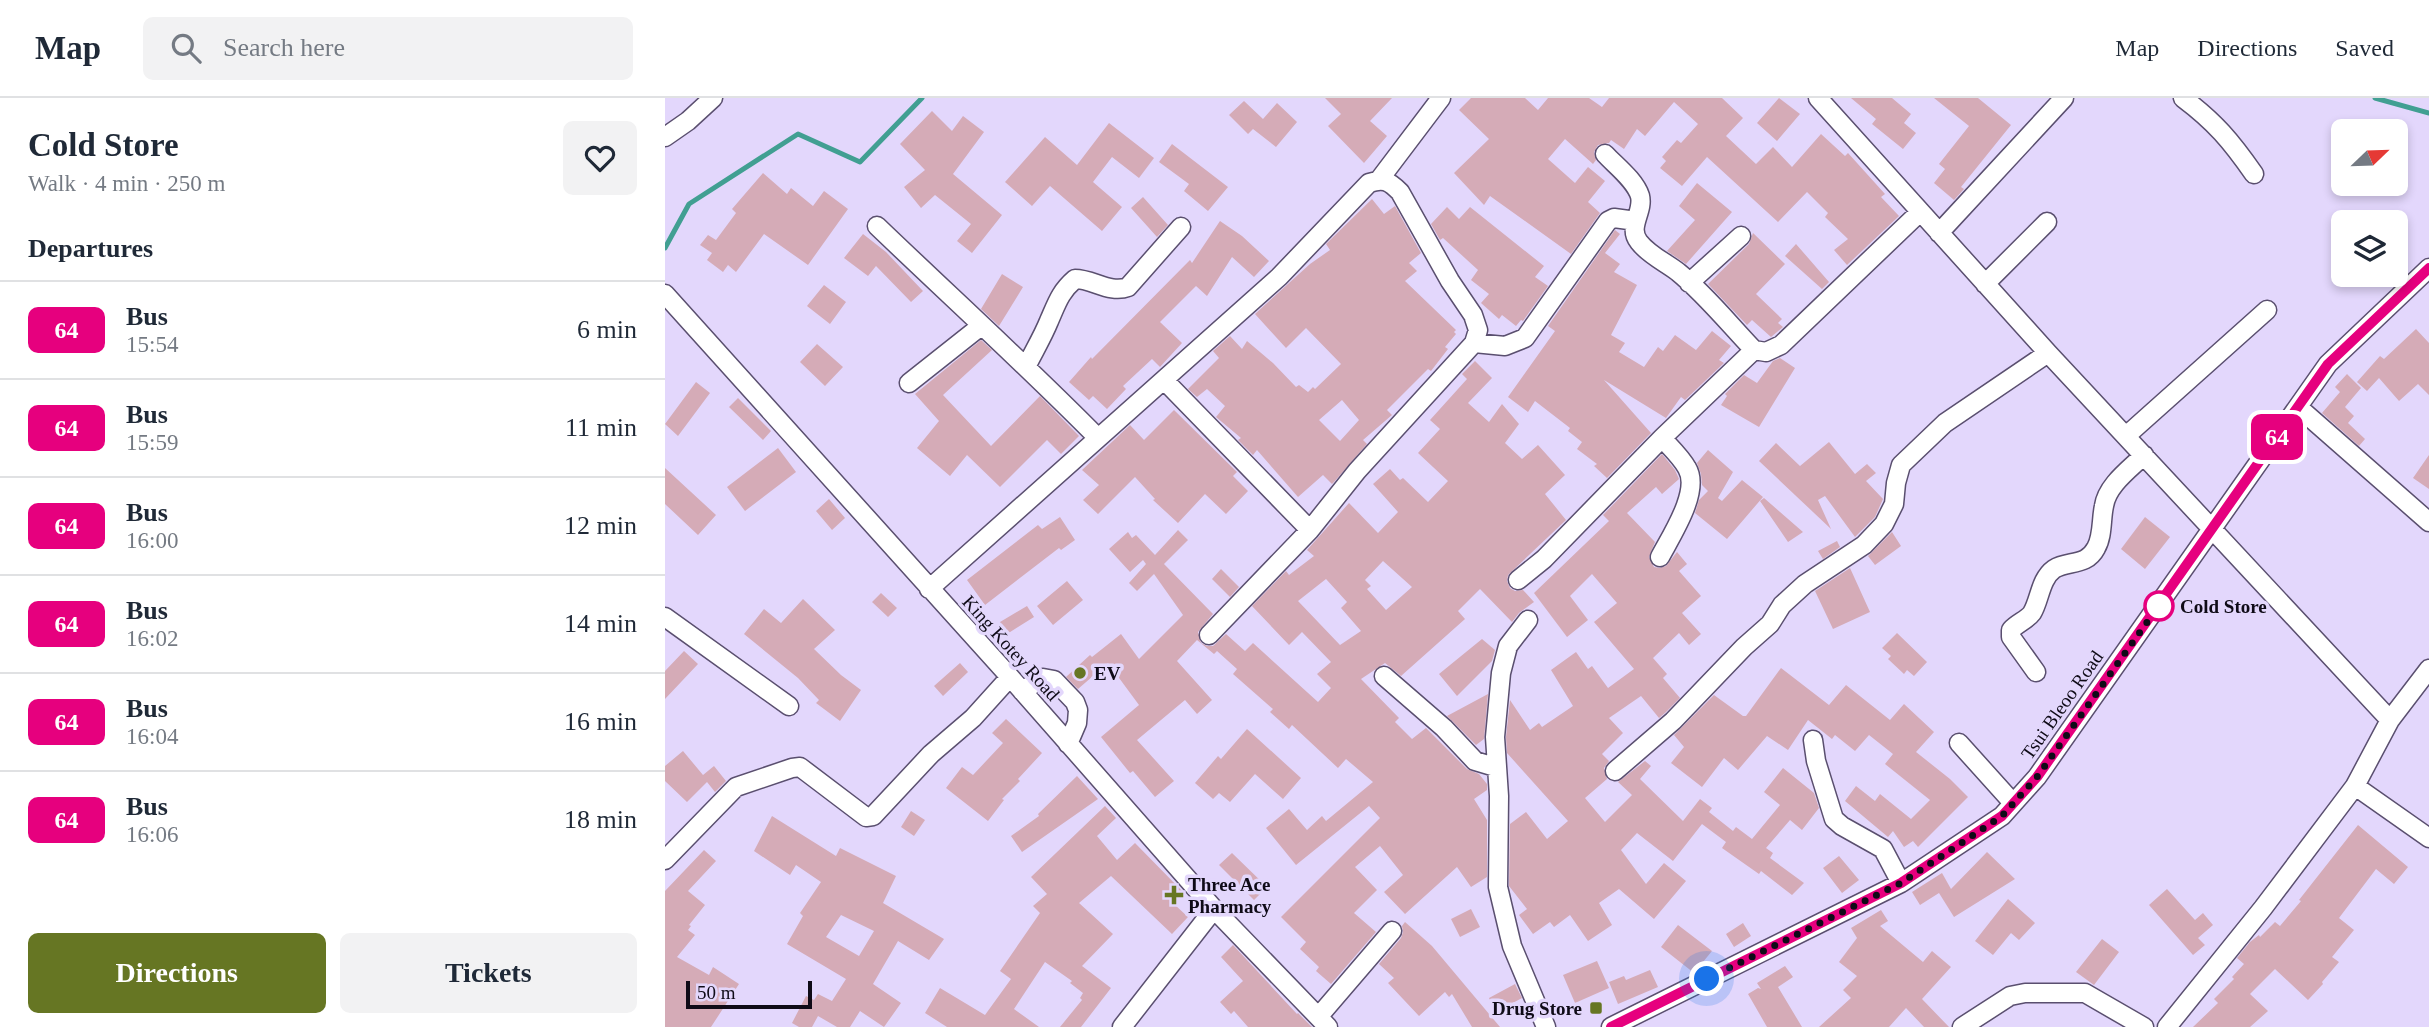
<!DOCTYPE html>
<meta charset="utf-8">
<style>
:root{--surface:#fff;--page:#f2f2f3;--text:#1f2937;--muted:#747a83;--line:#e0e1e3;--accent:#667623}
body{margin:0;font-family:"Times New Roman",serif;background:var(--page);color:var(--text);height:100vh;display:flex;flex-direction:column;font-size:26px;white-space:nowrap}
*{box-sizing:border-box;margin:0}
p{font-size:23px;color:var(--muted)}
.icon{flex:none;width:38px;height:38px;fill:none;stroke:currentColor;stroke-width:2;stroke-linecap:round;stroke-linejoin:round}
.map{position:relative;flex:1;overflow:hidden}
.side{display:flex;flex-direction:column;background:var(--surface);width:665px}
.side>*{flex:none}
.badge{padding:0 14px;border-radius:10px;font-size:24px;line-height:46px}
.needle{width:46px;rotate:67deg}
.buttons{position:absolute;left:1666px;top:21px;display:grid;gap:14px}
.buttons a{display:grid;place-items:center;width:77px;height:77px;border-radius:10px;background:var(--surface);box-shadow:0 4px 10px #0003;font-size:35px}
.scale{position:absolute;left:21px;bottom:18px;width:126px;box-sizing:border-box;padding-left:7px;border:4px solid #0f0b17;border-top:0;font-size:19px;line-height:24px;white-space:nowrap;color:#0f0b17;-webkit-text-stroke:5px #e3d7fc;paint-order:stroke}
.you{position:absolute;width:35px;height:35px;margin:-18px;border:5px solid #fff;border-radius:50%;background:#1a73e8;box-shadow:0 0 0 10px #1a73e833}
.map>.badge{position:absolute;translate:-50% -50%;box-shadow:0 0 0 4px #fff}
h2{padding:0 28px;font-size:26px;line-height:63px}
.round{display:grid;place-items:center;flex:none;width:74px;height:74px;border-radius:10px;background:var(--page)}
.summary{display:flex;align-items:center;justify-content:space-between;height:119px;padding:0 28px}
h1{font-size:33px;font-weight:800;line-height:52px}
.button{display:flex;gap:14px;margin-top:auto;padding:14px 28px}
.button a{flex:1;height:80px;border-radius:10px;background:var(--accent);color:#fff;font-size:28px;font-weight:800;line-height:80px;text-align:center}
.button a+a{background:var(--page);color:var(--text)}
ul{padding:0;list-style:none}
li{display:flex;align-items:center;gap:21px;height:98px;padding:0 28px;border-top:2px solid var(--line)}
li div{flex:1}
li b{display:block;font-size:26px}
li em{font-style:normal}
li .badge{min-width:77px;font-weight:700;text-align:center}
header{display:flex;align-items:center;gap:42px;box-sizing:border-box;height:98px;padding:0 35px;background:var(--surface);border-bottom:2px solid var(--line)}
header strong{font-size:33px}
nav{display:flex;gap:38px;margin-inline-start:auto;font-size:24px}
.search{width:490px;height:63px;background:var(--page);display:flex;align-items:center;gap:18px;box-sizing:border-box;padding:0 24px;border-radius:10px;color:var(--muted);font-size:26px}
main{display:flex;flex:1;min-height:0}
.map>svg:first-child{display:block}
</style>
<header>
<strong>Map</strong>
<div class="search"><svg class="icon" aria-label="search" viewBox="0 0 24 24"><circle cx="10" cy="10" r="6"/><path d="M15 15l6 6"/></svg>Search here</div>
<nav><a>Map</a><a>Directions</a><a>Saved</a></nav>
</header>
<main>
<section class="side">
<div class="summary"><div><h1>Cold Store</h1><p>Walk · 4 min · 250 m</p></div><a class="round"><svg class="icon" aria-label="heart" viewBox="0 0 24 24"><path d="M12 20l-8-8c-3-5 5-10 8-4 3-6 11-1 8 4z"/></svg></a></div>
<h2>Departures</h2>
<ul>
<li><span class="badge" style="background:#e6007e;color:#fff">64</span><div><b>Bus</b><p>15:54</p></div><em>6 min</em></li>
<li><span class="badge" style="background:#e6007e;color:#fff">64</span><div><b>Bus</b><p>15:59</p></div><em>11 min</em></li>
<li><span class="badge" style="background:#e6007e;color:#fff">64</span><div><b>Bus</b><p>16:00</p></div><em>12 min</em></li>
<li><span class="badge" style="background:#e6007e;color:#fff">64</span><div><b>Bus</b><p>16:02</p></div><em>14 min</em></li>
<li><span class="badge" style="background:#e6007e;color:#fff">64</span><div><b>Bus</b><p>16:04</p></div><em>16 min</em></li>
<li><span class="badge" style="background:#e6007e;color:#fff">64</span><div><b>Bus</b><p>16:06</p></div><em>18 min</em></li>
</ul>
<div class="button"><a>Directions</a><a>Tickets</a></div>
</section>
<div class="map">
<svg width="1764" height="929" viewBox="0 0 1764 929">
<rect width="100%" height="100%" fill="#e3d7fc"/>
<g fill="none" stroke-linecap="round" stroke-linejoin="round">
<!-- stream -->
<path stroke="#419f92" stroke-width="5" d="M1710,0L1764,15
M0,150L24,106L133,36L195,64L257,0"/>
</g>
<!-- building -->
<path fill="#d5abb7" fill-rule="evenodd" d="M660,0H727L705,23L722,38L699,65L663,28L676,16Z
M806,0H860L873,12L883,0H924L937,9L944,0H1057L1078,20L1061,38L1091,66L1108,49L1127,69L1156,36L1180,58L1183,55L1220,96L1216,99L1234,118L1182,167L1169,152L1183,141L1160,119L1163,115L1142,94L1113,124L1042,59L1017,88L995,70L1001,63L997,59L1012,42L1016,45L1033,26L1009,4L980,38L972,31L959,51L946,42L944,45L933,47L929,54L931,62L928,66L900,41L883,61L910,85L923,69L940,83L923,104L935,115L906,156L825,98L819,107L789,75L824,41L794,12Z
M1114,0L1135,16L1112,43L1092,25Z
M1186,0H1227L1246,16L1239,25L1251,35L1238,51L1207,26L1211,21Z
M1269,0H1313L1346,27L1296,89L1299,91L1289,102L1269,85L1280,71L1274,66L1304,28Z
M579,3L598,21L612,5L632,24L611,49L588,31L583,36L564,17Z
M267,13L287,33L298,18L319,34L288,76L337,117L307,155L292,143L306,126L270,97L256,110L239,89L260,72L235,46Z
M444,25L489,60L474,80L447,59L428,84L457,109L437,133L385,88L367,108L340,84L380,39L412,67Z
M507,46L563,89L543,113L519,93L524,86L494,64Z
M98,75L122,96L126,90L148,108L159,93L183,111L143,167L99,136L71,174L63,167L58,174L42,162L47,155L35,147L43,137L51,142L71,115L67,111Z
M1032,85L1067,114L1021,166L1002,153L1030,122L1014,108Z
M478,99L503,127L492,139L466,110Z
M707,101L719,116L730,108L756,155L744,165L752,173L740,183L791,232L789,234L791,236L780,249L783,251L766,273L763,271L722,312L727,317L698,342L702,346L669,384L667,386L658,377L633,399L592,352L588,357L573,342L576,340L551,319L560,308L542,291L532,299L523,291L554,260L548,253L565,238L577,251L582,243L608,265L631,289L634,287L643,294L648,289L650,291L676,266L641,230L621,250L590,216L645,166L665,152L661,146ZM677,302L694,322L675,343L654,322Z
M782,109L794,121L805,109L879,168L870,179L883,188L858,223L856,222L851,228L837,217L834,221L816,205L824,196L806,182L813,172L778,140L775,142L766,126Z
M555,123L577,138L604,163L589,179L567,159L542,198L531,188L495,224L517,245L495,269L487,261L458,288L461,291L442,311L428,298L424,302L404,284L426,259L427,261L525,162L527,165Z
M950,132L955,136L940,155L955,166L949,174L972,187L946,237L960,245L954,254L979,269L993,249L998,253L1010,237L1031,252L1047,233L1066,248L1054,262L1059,265L1020,302L1016,299L1001,320L939,282L986,335L942,380L929,368L932,366L912,351L917,344L903,333L905,330L870,303L863,314L843,299L890,233L883,228Z
M1088,135L1120,166L1091,196L1117,221L1113,225L1118,229L1106,239L1087,222L1082,227L1043,186L1084,146Z
M198,136L221,154L258,193L246,204L211,168L203,178L179,160Z
M1131,146L1164,184L1157,191L1120,158Z
M337,176L358,189L334,228L316,211Z
M159,187L181,204L165,226L142,208Z
M1751,231L1764,245V297L1753,286L1734,303L1714,280L1702,293L1692,284L1715,258L1719,261Z
M316,242L327,252L278,297L326,348L375,298L414,338L396,356L382,342L335,389L302,357L285,378L252,350L274,323L250,296Z
M152,246L178,269L160,288L135,264Z
M1115,260L1130,270L1094,329L1056,307L1062,298L1060,296L1079,277L1092,285L1108,263Z
M810,263L827,280L803,305L824,324L837,306L854,326L840,345L857,361L873,347L900,377L880,396L901,422L843,477L842,483L845,490L850,493L858,492L869,504L854,515L847,524L815,491L793,513L800,521L736,578L720,565L696,581L734,620L730,624L747,641L761,630L802,671L814,676L822,686V692L809,701L822,722V779L806,789L792,769L740,816L719,794L738,777L715,748L690,769L712,792L689,815L711,834L666,886L651,873L654,869L635,851L641,844L616,819L715,720L704,708L631,767L601,730L624,711L642,732L657,718L661,723L708,684L681,661L673,670L627,627L624,631L605,614L608,611L568,576L572,571L552,553L549,556L532,542L512,563L547,602L532,616L520,602L472,642L509,683L490,699L468,673L465,675L436,639L474,607L443,565L413,591L401,579L425,557L427,559L456,536L474,561L518,517L489,476L472,493L464,485L481,466L478,462L465,474L444,451L463,434L467,440L471,437L490,457L513,432L523,442L499,466L548,516L533,534L536,545L542,548H548L561,536L580,553L588,545L653,604L666,590L652,576L666,564L637,534L624,547L587,508L621,473L624,477L649,458L642,452L684,405L713,435L733,414L708,386L725,371L735,382L738,380L763,404L783,383L753,355L775,331L765,322L802,281L797,276ZM718,463L747,489L721,512L702,491L706,488L700,482ZM661,481L682,504L676,510L696,533L675,547L633,503Z
M1682,276L1696,290L1680,309L1689,318L1683,325L1700,341L1694,348L1657,315L1675,294L1670,289Z
M31,284L45,295L13,338L0,326Z
M73,300L106,333L98,342L64,309Z
M509,312L572,374L568,378L583,393L561,416L540,396L513,425L488,402L490,401L470,379L433,416L418,402L434,387L417,372L465,327L479,342Z
M1164,344L1190,376L1202,366L1211,375L1201,383L1218,401L1210,419L1190,439L1160,398L1153,402L1166,431L1094,363L1111,345L1135,368Z
M113,350L131,374L80,413L62,389Z
M1043,352L1068,374L1053,400L1057,403L1077,382L1098,399L1062,441L1030,415L1034,402L1043,393L1037,387L1036,376L1032,365Z
M997,356L1010,372L1014,381L997,396L991,389L962,415L990,444L984,459L989,469L995,470L1001,468L1012,454L1022,466L1014,473L1036,498L1017,515L1036,536L1024,547L1014,535L988,560L1002,576L998,580L1015,600L1000,615L994,620L976,598L944,620L958,635L937,656L944,663L939,670L942,681L920,700L940,724L967,697L953,684L980,663L986,668L975,681L1018,723L1035,701L1047,710L1044,714L1068,733L1071,729L1087,741L1115,707L1099,694L1118,670L1149,695L1154,710L1137,732L1125,722L1101,750L1108,755L1105,760L1139,785L1127,797L1096,773L1094,776L1057,750L1061,744L1037,726L1008,763L972,735L956,752L981,786L999,765L1021,783L989,821L954,791L934,805L947,827L923,843L905,817L889,829L885,824L868,836L854,817L862,811L844,788L845,726L861,714L882,741L903,723L842,655L841,639L845,602L865,632L874,625L877,629L908,608L886,572L911,554L923,571L927,568L943,590L969,571L929,524L952,505L927,476L905,498L923,522L902,539L869,495L944,423L938,417Z
M1764,357V391L1748,380Z
M0,370L51,417L33,437L0,406Z
M1099,400L1138,434L1123,444L1095,403Z
M164,401L180,420L167,432L151,413Z
M395,419L410,442L396,452L394,450L320,507L302,482L373,427L377,431Z
M1480,419L1505,439L1480,471L1456,451Z
M1227,434L1236,448L1210,467L1203,458Z
M1172,443L1175,449L1158,461L1153,453Z
M1185,470L1205,514L1168,531L1150,493Z
M556,471L574,489L565,499L547,481Z
M402,483L418,502L388,527L372,508Z
M216,495L232,510L223,519L207,504Z
M138,501L170,532L149,551L176,577L196,592L175,623L151,605L154,602L133,580L79,536L99,511L116,525Z
M362,508L369,519L342,536L335,524Z
M1232,535L1262,564L1249,578L1242,572L1239,576L1223,561L1226,558L1217,550Z
M817,541L830,552L827,563L792,598L774,576Z
M19,553L33,566L0,601V573Z
M295,565L303,574L278,598L269,588Z
M1116,570L1164,607L1181,587L1225,622L1239,606L1269,634L1251,654L1285,681L1303,699L1253,749L1248,743L1239,749L1228,733L1223,739L1180,703L1191,688L1210,703L1215,696L1246,721L1265,702L1220,666L1228,656L1204,637L1190,653L1170,637L1167,641L1143,622L1123,652L1102,638L1073,672L1059,660L1037,689L1006,665L1019,649L1009,637L1049,597L1078,618H1081Z
M823,596L819,641L811,647L782,618Z
M341,621L377,655L353,681L355,683L337,701L339,702L323,723L281,690L297,669L308,677L338,645L327,635Z
M582,631L636,680L618,701L590,676L565,704L554,695L548,701L530,685L553,658L556,661Z
M18,653L38,677L49,668L61,683L50,694L42,684L22,704L0,683V668Z
M412,678L433,701L357,754L346,738L374,718L373,716Z
M440,708L451,720L432,738L452,762L470,745L519,795L509,806L523,819L507,836L446,778L414,805L448,836L417,868L446,890L416,929H395L417,902L415,900L418,895L405,885L407,883L380,864L349,911L374,929H282L260,915L275,890L320,917L346,881L335,873L375,815L368,808L382,796L366,779Z
M246,713L260,722L249,738L236,729Z
M107,718L171,758L175,750L231,778L218,805L279,841L264,862L233,843L208,886L236,905L219,929L195,913L185,929H172L153,918L147,929H134L127,925L141,898L149,902L153,896L167,903L181,881L122,846L138,818L135,815L156,784L131,767L125,777L89,753ZM176,817L209,833L194,858L161,839Z
M1693,727L1743,769L1729,786L1711,771L1674,820L1689,832L1667,859L1674,864L1657,884L1658,886L1643,902L1610,871L1585,896L1603,913L1585,929H1528L1553,905L1549,901L1569,881L1567,879L1579,866L1572,860L1585,844L1594,837L1595,839L1610,824L1615,828L1636,803L1634,802Z
M39,752L51,763L23,793L40,807L24,827L26,828L23,832L30,837L12,859L44,877L48,869L74,886L46,929H0V793Z
M1322,754L1350,781L1289,819L1274,795L1255,807L1247,794L1277,775L1286,791Z
M567,755L602,789L589,802L554,767Z
M1174,758L1194,782L1177,795L1158,770Z
M1502,791L1530,822L1538,815L1548,827L1533,840L1540,847L1528,857L1484,807Z
M1343,801L1370,825L1354,842L1346,835L1328,857L1310,843Z
M806,811L815,829L795,839L786,821Z
M1216,812L1223,823L1215,828L1258,864L1267,853L1286,869L1257,901L1284,929H1259L1241,910L1224,929H1154L1186,900L1178,892L1192,878L1174,864L1192,840L1186,830Z
M740,824L767,848L835,929H807L787,896L784,899L780,894L754,918L723,885L729,880L714,866L736,840L738,834L737,828Z
M1078,825L1086,838L1069,849L1061,836Z
M1013,827L1047,853L1029,875L996,849Z
M1437,841L1454,854L1429,887L1411,874Z
M568,847L632,916L633,915L647,929H583L569,913L566,916L555,904L578,883L556,859Z
M932,863L944,890L910,905L898,877Z
M1120,868L1128,879L1113,889L1137,929H1102L1083,896L1093,890L1096,891L1092,885Z
M985,872L993,889L953,906L944,884L959,878L961,882Z
M850,886L857,900L831,914L824,900Z"/>
<g fill="none" stroke-linecap="round" stroke-linejoin="round">
<defs>
<path id="minor" d="M1153,0L1383,255L1725,622
M1518,0C1550,24 1566,43 1589,76
M0,39L23,23L48,0
M940,56C950,67 970,82 975,98C979,114 962,129 974,144C984,157 1000,164 1013,174C1040,196 1065,227 1089,252
M714,82L776,0
M212,128C286,199 361,267 433,340
M1274,135L1399,0
M1024,185L1076,138
M1320,186L1382,124
M0,196L345,579L549,811L663,929
M809,245L840,248L860,240L943,123L949,120L971,123
M362,267C369,253 378,238 384,223C392,205 395,194 410,181C428,181 445,196 463,189L516,129
M499,282L645,432
M244,285L316,228
M1633,309L1764,424
M1461,338L1602,212
M995,459C1006,438 1036,393 1022,370C1016,359 1005,349 997,340
M853,482L879,461L997,340L1089,252L1101,254L1116,247L1255,114
M264,491L614,179L704,85C719,80 724,83 735,94L785,183L808,217L813,232L809,245L692,373L645,432L544,537
M0,519L124,608
M863,522L843,548L836,575L830,639L834,698L833,789L847,848L881,929
M1371,574L1346,539V532C1352,525 1362,522 1367,515C1375,502 1375,481 1389,471C1403,462 1421,469 1431,450C1438,438 1436,421 1439,408C1442,387 1465,371 1479,357
M719,578L779,630L810,663L830,669
M357,593L378,580L389,582L410,604L413,612L412,625L403,646
M1148,642L1151,663L1169,721L1177,728L1218,751L1236,785
M1294,645L1348,705
M950,673L1008,623L1079,549L1105,526L1117,507L1140,486L1199,447L1219,426L1229,406L1231,385L1236,367L1280,325L1383,255
M1690,688L1764,740
M0,762L71,689L127,670L135,669L201,719L208,718L266,656L308,620L345,579
M654,918L727,833
M457,929L549,811
M946,929L1236,785L1337,718L1372,679L1663,266L1764,170
M1297,929L1345,898L1360,895H1420L1479,929
M1502,929L1598,810L1690,688L1725,622L1764,571"/>
</defs>
<!-- minor casing -->
<use href="#minor" stroke="#5a4f6f" stroke-width="21"/>
<!-- minor -->
<use href="#minor" stroke="#fff" stroke-width="18"/>
</g>
<g fill="none" stroke-linecap="round" stroke-linejoin="round">
<defs>
<path id="line" d="M946,929L1236,785L1337,718L1372,679L1663,266L1764,170"/>
</defs>
<!-- line casing -->
<use href="#line" stroke="#fff" stroke-width="16"/>
<!-- line -->
<use href="#line" stroke="#e6007e" stroke-width="10"/>
<!-- walk -->
<path stroke="#0f0b17" stroke-width="7" stroke-dasharray="0 12.6" d="M1042,881L1236,785L1337,718L1372,679L1500,499L1494,508"/>
</g>
<!-- markers -->
<circle fill="#fff" stroke="#e6007e" stroke-width="3.5" cx="1494" cy="508" r="14"/>
<g fill="#667623" stroke="#e3d7fc" stroke-width="2.5">
<circle cx="415" cy="575" r="7"/>
<path d="M505.5 786.5h7v7h7v7h-7v7h-7v-7h-7v-7h7z"/>
<rect x="924" y="903" width="14" height="14" rx="3.5"/>
</g>
<g text-anchor="middle" dominant-baseline="central" stroke-width="7" stroke-linejoin="round" paint-order="stroke">
<!-- stop labels -->
<g font-size="19" font-weight="bold" fill="#0f0b17" stroke="#e3d7fc" text-anchor="start">
<text x="1515" y="508">Cold Store</text>
</g>
<!-- street labels -->
<g font-size="19" fill="#0f0b17" stroke="#e3d7fc">
<text transform="translate(346 550) rotate(48)">King Kotey Road</text>
<text transform="translate(1397 607) rotate(-55)">Tsui Bleoo Road</text>
</g>
<!-- poi labels -->
<g font-size="19" font-weight="bold" fill="#0f0b17" stroke="#e3d7fc" text-anchor="start">
<text x="429" y="575">EV</text>
<text x="523" y="786">Three Ace<tspan x="523" dy="22">Pharmacy</tspan></text>
<text x="917" y="910" text-anchor="end">Drug Store</text>
</g>
</g>
</svg>
<div class="buttons">
<a><svg class="needle" viewBox="-14 -14 28 28"><path d="M0-13l5 13h-10z" fill="#e53935"/><path d="M0 13l5-13h-10z" fill="#747a83"/></svg></a>
<a><svg class="icon" aria-label="layers" viewBox="0 0 24 24"><path d="M12 4l9 5-9 5-9-5zM3 14l9 5 9-5"/></svg></a>
</div>
<div class="scale">50 m</div>
<div class="you" style="left:1042px;top:881px"></div>
<b class="badge" style="left:1612px;top:339px;background:#e6007e;color:#fff">64</b>
</div>
</main>
